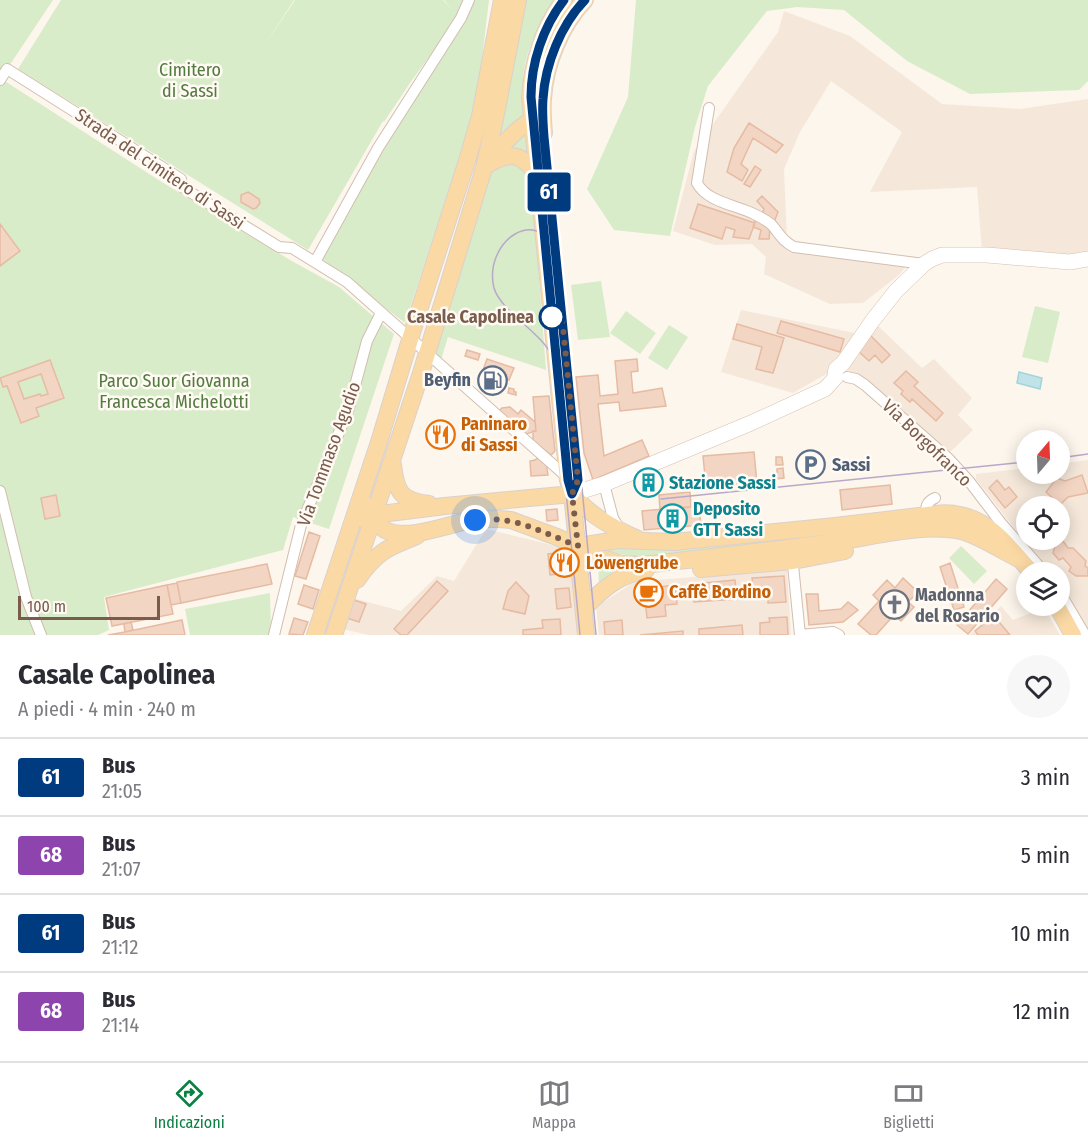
<!DOCTYPE html>
<html lang="it">
<meta charset="utf-8">
<style>
:root{--surface:#fff;--page:#f7f7f7;--text:#2b2b33;--muted:#7c7c81;--line:#e1e1e2;--accent:#0b8043}
body{margin:0;font-family:"Fira Sans Condensed",sans-serif;background:var(--page);color:var(--text);height:100vh;display:flex;flex-direction:column;font-size:22px;white-space:nowrap}
*{box-sizing:border-box;margin:0}
p{font-size:20px;color:var(--muted)}
.icon{flex:none;width:33px;height:33px;fill:none;stroke:currentColor;stroke-width:2;stroke-linecap:round;stroke-linejoin:round}
.map{position:relative;height:635px;overflow:hidden}
.drawer{display:flex;flex-direction:column;background:var(--surface);flex:1}
.drawer>*{flex:none}
.badge{padding:0 12px;border-radius:4px;font-size:21px;line-height:39px}
.needle{width:39px;rotate:19deg}
.controls{position:absolute;left:1016px;top:430px;display:grid;gap:12px}
.controls a{display:grid;place-items:center;width:54px;height:54px;border-radius:50%;background:var(--surface);box-shadow:0 3px 15px #0003;font-size:30px}
.scale{position:absolute;left:18px;bottom:15px;width:142px;box-sizing:border-box;padding-left:6px;border:3px solid #7a5c4d;border-top:0;font-size:16px;line-height:21px;white-space:nowrap;color:#7a5c4d;-webkit-text-stroke:4px #fffaf3;paint-order:stroke}
.you{position:absolute;width:30px;height:30px;margin:-15px;border:4px solid #fff;border-radius:50%;background:#1a73e8;box-shadow:0 0 0 9px #1a73e833}
.map>.badge{position:absolute;translate:-50% -50%;box-shadow:0 0 0 3px #fff}
.round{display:grid;place-items:center;flex:none;width:63px;height:63px;border-radius:32px;background:var(--page)}
.head{display:flex;align-items:center;justify-content:space-between;height:102px;padding:0 18px}
h1{font-size:28px;font-weight:700;line-height:45px}
ul{padding:0;list-style:none}
li{display:flex;align-items:center;gap:18px;height:78px;padding:0 18px;border-top:2px solid var(--line)}
li div{flex:1}
li b{display:block;font-size:22px}
li em{font-style:normal}
li .badge{min-width:66px;font-weight:700;text-align:center}
.menu{display:flex;justify-content:space-around;align-items:center;height:84px;border-top:2px solid var(--line);background:var(--surface);font-size:16px;color:var(--muted)}
.menu a{display:grid;justify-items:center;gap:3px}
.menu .on{color:var(--accent)}
.map>svg:first-child{display:block}
</style>
<div class="map">
<svg width="1088" height="635" viewBox="0 0 1088 635">
<rect width="100%" height="100%" fill="#fdf6ec"/>
<!-- residential -->
<path fill="#f5e8da" fill-rule="evenodd" d="M784,11L850,36L942,104L1020,109L1088,99V252L1079,257L982,251L977,187L870,192L902,132L831,81L800,132L784,169L787,240L911,260L899,275L863,303L830,304L764,274L766,257L752,244L715,245L673,231L694,151L778,32Z
M741,310L855,333L874,322L922,368L934,359L972,398L958,415L973,430L947,455L842,365L793,393L721,372Z
M1088,460V633L1059,586V573H1049L976,479V474L1026,468V474H1059V464ZM1026,507H1059V540H1026Z
M486,529L569,549L578,635H369L342,629L353,598L401,611L437,576L454,581Z
M787,569L791,635H599L596,607L634,582Z
M1001,606L1013,620L1044,608L1060,635H969Z"/>
<!-- green -->
<path fill="#d8ecc9" d="M0,0H53L7,69L0,70Z
M61,0H294L264,46L295,0H443L452,9L444,0H489L478,93L461,153L405,323L321,258L459,16L410,83L384,122L383,121L308,250L18,69Z
M525,0H555C538,27 524,51 523,83C523,94 524,106 525,117L512,123L499,136Z
M636,0H1088V81L1079,90L970,94L907,61L844,10L797,7L767,11L708,86L695,127L670,236L614,230L587,189L628,97Z
M0,78L157,179L290,260L339,287L394,334L329,529L293,517L283,550L104,597L109,630L98,635H0Z
M528,128L530,159L507,150Z
M510,159L525,169L533,198L546,370L448,337L441,360L434,352L489,172Z
M601,281L610,337L578,340L571,285Z
M1035,306L1060,312L1048,363L1022,357Z
M626,311L656,333L640,354L610,333Z
M669,325L688,337L667,370L648,358Z
M781,537L782,542L649,557C632,557 617,554 600,548Z
M961,546L987,571L974,584L949,558Z
M598,560L623,568L599,585Z
M270,593L271,631L281,635H190L185,609Z"/>
<!-- water -->
<path fill="#bfe3e8" stroke="#a5d3da" stroke-width="1.5" d="M1019,372L1042,378L1040,389L1017,383Z"/>
<!-- building -->
<path fill="#f3d5c3" stroke="#e6bba3" stroke-width="1.5" fill-rule="evenodd" d="M749,123L783,145L776,153L753,138L741,164L748,170L742,181L727,172L734,148Z
M755,166L761,170L750,187L744,184Z
M248,192L259,199L260,203L256,208L253,209L241,202V195Z
M762,196L778,212L774,222L761,217L764,209L757,201Z
M698,204L755,223L749,239L733,237L735,230L726,227L722,239L690,228Z
M756,217L770,227L769,239H759L761,230L753,227Z
M0,224L20,251L0,266Z
M781,321L844,339L840,352L777,333Z
M737,324L784,338L773,373L756,369L762,347L733,339Z
M870,335L890,355L882,363L875,355L869,361L856,349Z
M467,350L480,354L478,360L465,356Z
M487,359L514,368L509,380L483,370Z
M637,359L638,371L631,372L633,393L662,388L666,406L620,411L619,402L598,404L604,456L642,440L649,456L593,480L584,453L576,377L598,375L600,396L618,394L615,361Z
M50,360L64,398L36,408L39,416L21,423L7,386L3,387L0,378ZM41,374L48,394L41,396L40,394L24,399L18,382Z
M906,371L918,382L914,386L943,413L936,421L912,399L910,402L901,394L903,391L894,383Z
M509,388L514,389V392H516V395L508,393Z
M549,396L555,451L551,455L533,441V431H536L533,397Z
M510,407L518,414L521,410L535,422L536,431L526,434L499,411L502,408Z
M754,452L757,483L706,487L703,456Z
M539,457L546,463L548,475L531,476L530,461L535,460Z
M776,457H782L783,465H776Z
M783,468L784,478L777,479V469Z
M1082,475L1088,493L1068,497L1060,505L1046,492L1057,478L1065,481Z
M657,476L658,489L640,491L638,478Z
M997,480L1005,490L1009,487L1017,497L1005,508L989,488Z
M890,485L892,504L842,510L840,490Z
M690,492L691,507L660,510L659,495Z
M56,495L60,516L45,519L41,498Z
M699,506L701,525L644,530L642,511Z
M557,509L558,520L547,521L546,510Z
M309,532L320,536L306,579L295,576Z
M1063,541L1068,548H1073L1086,561L1085,566L1088,568V576H1076L1069,571L1071,567L1063,558L1059,560L1053,553L1055,546Z
M565,552L568,573L550,575L548,554Z
M950,563L964,607L954,610L940,567Z
M267,564L272,584L181,603L177,582Z
M784,576L786,602L768,603V596L754,597L752,578Z
M903,578L918,592L908,602L914,607L901,621L894,615L876,635H871L858,624L879,601L873,595L887,580L895,588Z
M996,579L1007,589L968,634L957,625Z
M735,580L737,599L694,602L693,584Z
M437,581L448,591L407,635H401L394,629Z
M516,582L529,596L525,614L503,609L508,591Z
M177,583L181,603L171,605L167,585Z
M167,585L173,614L112,626L106,598Z
M304,585L319,590L313,609L298,604Z
M675,585L677,604L665,605L666,616L647,618L644,589Z
M569,588L571,607L557,609L555,589Z
M806,594H818L819,611L841,609L848,602L858,610L843,622L809,625Z
M354,600L366,604L359,622L347,618Z
M994,616L1010,635H978L975,631Z
M787,617L788,635H760V623L770,622L769,618Z
M294,618L308,622L303,635L289,634Z
M560,619L561,635H523V630L543,628L542,620Z
M182,620L185,635H108L125,632Z
M622,620L623,635H605L604,622Z
M131,622L133,630L125,632L124,624Z
M742,625L743,635H699V629Z
M683,631V635H640Z"/>
<g fill="none" stroke-linecap="round" stroke-linejoin="round">
<defs>
<path id="street" d="M0,80L7,69L181,179L182,187L279,247L292,248L347,282L567,477
M709,108L697,183C707,202 736,205 754,214C760,217 766,220 771,224C780,234 781,240 794,247L924,264
M315,262L378,148L461,18L469,0
M847,377L856,379L865,385L949,459L969,481L1001,523L1045,573
M604,484L613,518L619,528
M0,491L26,597L41,635
M927,520C926,509 924,503 935,498
M792,555L800,635
M1059,591L1085,635
M274,635L301,525L349,408L367,341L381,313
M800,635L833,632L839,635"/>
<path id="secondary" d="M836,377L835,374L836,369L843,363L873,320L896,291L924,264L932,259L942,255H987L1070,262L1088,259
M572,494L604,484L751,423L825,389L836,377"/>
<path id="primary" d="M564,0C543,28 532,63 530,97L568,480L572,494L586,635
M544,133C543,122 542,110 543,99C545,64 561,25 585,0
M489,164C512,150 522,155 538,175
M486,165C497,153 506,139 519,129C526,123 532,121 537,114
M393,465C396,492 401,501 429,504
M572,494C589,515 613,528 638,539
M361,496C363,505 366,510 372,517C376,522 379,526 385,530C405,540 438,528 459,523C477,519 493,518 511,520L557,537L606,559L622,564L641,565L661,563C718,556 776,550 834,542C874,537 921,523 961,531C978,535 1002,551 1019,559
M365,520L389,513L445,506L572,494
M579,546L617,540L674,542L835,526L936,514C944,513 952,513 959,515C991,520 1012,551 1032,573
M701,569L793,561L845,551
M357,580C376,552 387,548 417,536
M1057,606L1073,635
M584,608C602,590 619,574 646,570
M315,635L379,442L415,323L467,161L480,116L502,0
M334,635L421,373L484,168L495,119L518,0"/>
</defs>
<!-- street casing -->
<use href="#street" stroke="#d1beb0" stroke-width="12"/>
<!-- secondary casing -->
<use href="#secondary" stroke="#d6c0b0" stroke-width="16"/>
<!-- primary casing -->
<use href="#primary" stroke="#dad1cd" stroke-width="18"/>
<!-- street -->
<use href="#street" stroke="#fff" stroke-width="10"/>
<!-- secondary -->
<use href="#secondary" stroke="#fff" stroke-width="15"/>
<!-- primary -->
<use href="#primary" stroke="#fbd9a5" stroke-width="16"/>
<!-- tram -->
<path stroke="#b9a8c9" stroke-width="1.5" d="M1059,458L1088,454
M661,499L1026,462
M580,635L553,358C543,333 501,312 494,288C483,243 537,201 560,256L596,635"/>
</g>
<g fill="none" stroke-linecap="round" stroke-linejoin="round">
<defs>
<path id="line" d="M564,0C543,27 531,63 531,97L568,480L572,494L578,480L544,137C543,124 542,111 543,99C545,64 561,25 585,0"/>
</defs>
<!-- line casing -->
<use href="#line" stroke="#fff" stroke-width="14"/>
<!-- line -->
<use href="#line" stroke="#003b80" stroke-width="9"/>
<!-- walk -->
<path stroke="#7a5c4d" stroke-width="6" stroke-dasharray="0 10.8" d="M475,520C516,515 542,533 578,546L572,494L578,480L562,317H552"/>
</g>
<!-- icons -->
<defs>
<symbol id="fuel-ring" viewBox="-11 -11 22 22"><circle r="9.5" fill="#fffaf3" stroke="#5c6f8a" stroke-width="1.5"/><path d="M-5.5-6h7V0h2V4h1.3V-2.5L3-4.5l.8-.8L6-3V5H2.5V1h-1V6h-7ZM-4.2-4.7v3.2H.2V-4.7Z" fill="#5c6f8a"/></symbol>
<symbol id="restaurant-ring" viewBox="-11 -11 22 22"><circle r="9.5" fill="#fffaf3" stroke="#e8710a" stroke-width="1.5"/><path d="M-5-6h1v4h1v-4h1v4h1v-4h1v5L-1.5 .5V6h-2V.5L-5-1ZM5-6V6H3V1.5H1.5Q1.5-4 5-6Z" fill="#e8710a"/></symbol>
<symbol id="parking-ring" viewBox="-11 -11 22 22"><circle r="9.5" fill="#fffaf3" stroke="#5c6f8a" stroke-width="1.5"/><path d="M-3.5-5.5H1a3.5 3.5 0 0 1 0 7H-1V5.5H-3.5ZM-1-3.4V-.6H.8a1.4 1.4 0 0 0 0-2.8Z" fill="#5c6f8a"/></symbol>
<symbol id="building-ring" viewBox="-11 -11 22 22"><circle r="9.5" fill="#fffaf3" stroke="#0f9aa8" stroke-width="1.5"/><path d="M-4-6H4V6H1V3H-1V6H-4ZM-2.5-4.3h1.7v1.8h-1.7ZM.8-4.3h1.7v1.8H.8ZM-2.5-1h1.7V.8h-1.7ZM.8-1h1.7V.8H.8Z" fill="#0f9aa8"/></symbol>
<symbol id="cafe-ring" viewBox="-11 -11 22 22"><circle r="9.5" fill="#fffaf3" stroke="#e8710a" stroke-width="1.5"/><path d="M-5.5-4.5H6V0H3Q3 3.5 0 3.5H-2.5Q-5.5 3.5-5.5 0ZM3-3.2v2h1.7v-2ZM-6 4.5H4V6H-6Z" fill="#e8710a"/></symbol>
<symbol id="church-ring" viewBox="-11 -11 22 22"><circle r="9.5" fill="#fffaf3" stroke="#6b7280" stroke-width="1.5"/><path d="M-1.2-6h2.4v3.5h3.3v2.4h-3.3V6h-2.4V-.1h-3.3v-2.4h3.3Z" fill="#6b7280"/></symbol>
</defs>
<g fill-rule="evenodd">
<use href="#fuel-ring" x="476" y="364" width="33" height="33"/>
<use href="#restaurant-ring" x="424" y="418" width="33" height="33"/>
<use href="#parking-ring" x="794" y="448" width="33" height="33"/>
<use href="#building-ring" x="632" y="466" width="33" height="33"/>
<use href="#building-ring" x="656" y="502" width="33" height="33"/>
<use href="#restaurant-ring" x="548" y="546" width="33" height="33"/>
<use href="#cafe-ring" x="632" y="576" width="33" height="33"/>
<use href="#church-ring" x="878" y="588" width="33" height="33"/>
</g>
<!-- markers -->
<circle fill="#fff" stroke="#003b80" stroke-width="3" cx="552" cy="317" r="12"/>
<g text-anchor="middle" dominant-baseline="central" stroke-width="5" stroke-linejoin="round" paint-order="stroke">
<!-- park labels -->
<g font-size="18" fill="#537a41" stroke="#fffaf3">
<text x="190" y="70">Cimitero<tspan x="190" dy="21">di Sassi</tspan></text>
<text x="174" y="381">Parco Suor Giovanna<tspan x="174" dy="21">Francesca Michelotti</tspan></text>
</g>
<!-- street labels -->
<g font-size="18" fill="#7a5c4d" stroke="#fffaf3">
<text transform="translate(160 169) rotate(34)">Strada del cimitero di Sassi</text>
<text transform="translate(927 443) rotate(44)">Via Borgofranco</text>
<text transform="translate(329 454) rotate(-70)">Via Tommaso Agudio</text>
</g>
<!-- stop labels -->
<g font-size="18" font-weight="bold" fill="#7a5c4d" stroke="#fffaf3" text-anchor="end">
<text x="534" y="317">Casale Capolinea</text>
</g>
<!-- service labels -->
<g font-size="18" font-weight="bold" fill="#4e5e75" stroke="#fffaf3" text-anchor="end">
<text x="471" y="380">Beyfin</text>
<text x="832" y="465" text-anchor="start">Sassi</text>
</g>
<!-- food labels -->
<g font-size="18" font-weight="bold" fill="#c56008" stroke="#fffaf3" text-anchor="start">
<text x="461" y="424">Paninaro<tspan x="461" dy="21">di Sassi</tspan></text>
<text x="586" y="563">Löwengrube</text>
<text x="669" y="592">Caffè Bordino</text>
</g>
<!-- culture labels -->
<g font-size="18" font-weight="bold" fill="#0d838f" stroke="#fffaf3" text-anchor="start">
<text x="669" y="483">Stazione Sassi</text>
<text x="693" y="509">Deposito<tspan x="693" dy="21">GTT Sassi</tspan></text>
</g>
<!-- worship labels -->
<g font-size="18" font-weight="bold" fill="#5b616d" stroke="#fffaf3" text-anchor="start">
<text x="915" y="595">Madonna<tspan x="915" dy="21">del Rosario</tspan></text>
</g>
</g>
</svg>
<div class="controls">
<a><svg class="needle" viewBox="-14 -14 28 28"><path d="M0-13l5 13h-10z" fill="#e53935"/><path d="M0 13l5-13h-10z" fill="#7c7c81"/></svg></a>
<a><svg class="icon" aria-label="locate" viewBox="0 0 24 24"><circle cx="12" cy="12" r="6"/><path d="M12 2v4M12 18v4M2 12h4M18 12h4"/></svg></a>
<a><svg class="icon" aria-label="layers" viewBox="0 0 24 24"><path d="M12 4l9 5-9 5-9-5zM3 14l9 5 9-5"/></svg></a>
</div>
<div class="scale">100 m</div>
<div class="you" style="left:475px;top:520px"></div>
<b class="badge" style="left:549px;top:192px;background:#003b80;color:#fff">61</b>
</div>
<section class="drawer">
<div class="head"><div><h1>Casale Capolinea</h1><p>A piedi · 4 min · 240 m</p></div><a class="round"><svg class="icon" aria-label="heart" viewBox="0 0 24 24"><path d="M12 20l-8-8c-3-5 5-10 8-4 3-6 11-1 8 4z"/></svg></a></div>
<ul>
<li><span class="badge" style="background:#003b80;color:#fff">61</span><div><b>Bus</b><p>21:05</p></div><em>3 min</em></li>
<li><span class="badge" style="background:#8e44ad;color:#fff">68</span><div><b>Bus</b><p>21:07</p></div><em>5 min</em></li>
<li><span class="badge" style="background:#003b80;color:#fff">61</span><div><b>Bus</b><p>21:12</p></div><em>10 min</em></li>
<li><span class="badge" style="background:#8e44ad;color:#fff">68</span><div><b>Bus</b><p>21:14</p></div><em>12 min</em></li>
</ul>
</section>
<nav class="menu">
<a class="on"><svg class="icon" aria-label="directions" viewBox="0 0 24 24"><path d="M12 3l9 9-9 9-9-9zM9 14v-3h6M13 9l2 2-2 2"/></svg>Indicazioni</a>
<a><svg class="icon" aria-label="map" viewBox="0 0 24 24"><path d="M3 6l6-2 6 2 6-2v14l-6 2-6-2-6 2zM9 4v14M15 6v14"/></svg>Mappa</a>
<a><svg class="icon" aria-label="tickets" viewBox="0 0 24 24"><path d="M3 7h18v10H3zM15 7v10"/></svg>Biglietti</a>
</nav>
